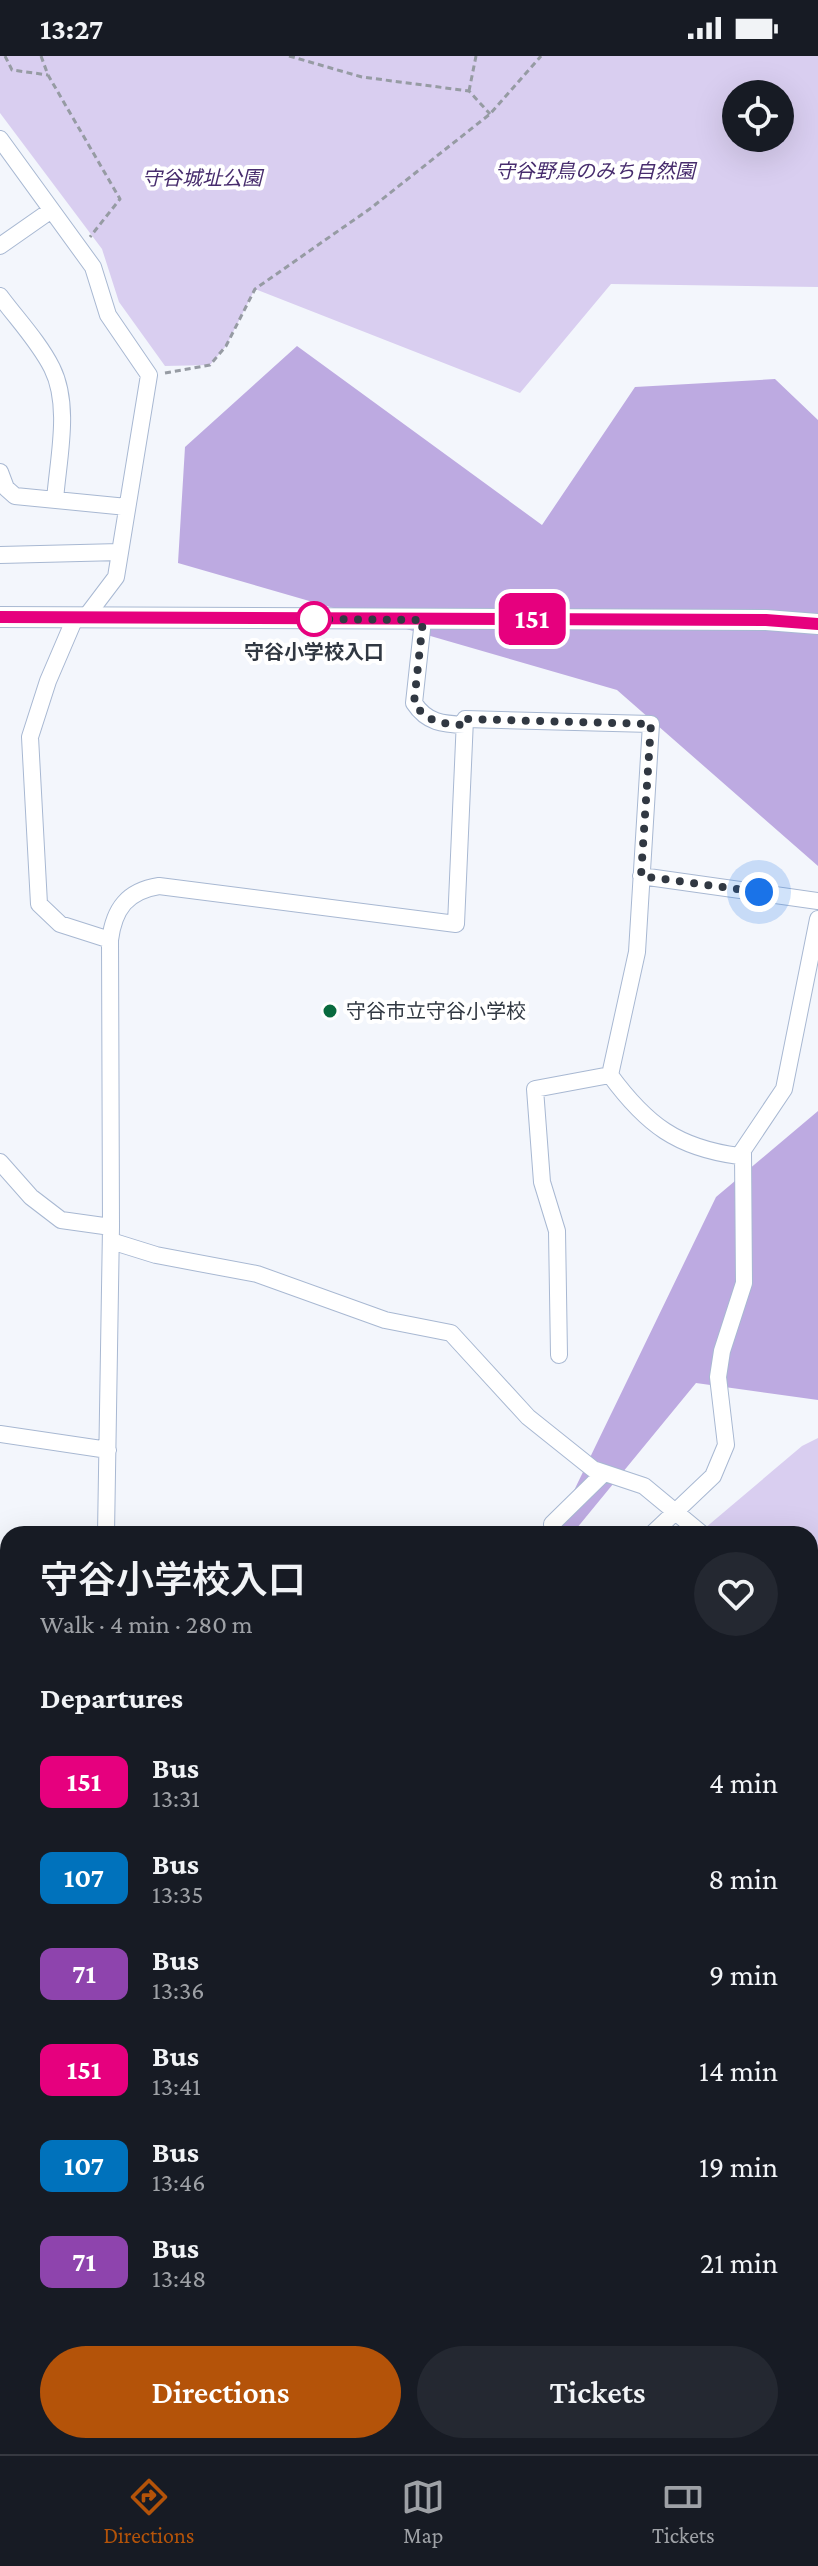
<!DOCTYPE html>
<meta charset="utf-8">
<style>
:root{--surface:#171b24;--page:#242831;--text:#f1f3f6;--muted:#9ea1a6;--line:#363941;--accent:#b45309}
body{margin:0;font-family:"Crimson Pro","Noto Sans JP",serif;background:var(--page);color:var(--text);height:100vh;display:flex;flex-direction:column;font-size:30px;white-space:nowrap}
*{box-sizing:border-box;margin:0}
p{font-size:26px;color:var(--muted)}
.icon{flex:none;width:44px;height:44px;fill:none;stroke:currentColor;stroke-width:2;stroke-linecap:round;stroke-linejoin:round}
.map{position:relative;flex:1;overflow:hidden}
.side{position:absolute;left:0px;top:1470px;width:818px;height:928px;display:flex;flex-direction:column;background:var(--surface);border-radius:24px 24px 0 0;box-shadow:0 8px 32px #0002}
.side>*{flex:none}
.badge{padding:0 16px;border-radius:12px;font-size:28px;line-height:52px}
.fabs{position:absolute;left:722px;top:24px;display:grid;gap:16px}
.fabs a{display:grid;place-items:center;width:72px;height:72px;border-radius:50%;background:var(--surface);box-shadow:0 8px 32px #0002;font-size:40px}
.you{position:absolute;width:40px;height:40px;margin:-20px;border:6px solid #fff;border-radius:50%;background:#1a73e8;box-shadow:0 0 0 12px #1a73e833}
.map>.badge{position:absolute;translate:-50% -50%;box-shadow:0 0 0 4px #fff}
h2{padding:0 40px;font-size:30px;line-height:72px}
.round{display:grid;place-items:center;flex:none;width:84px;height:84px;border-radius:42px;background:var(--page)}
.head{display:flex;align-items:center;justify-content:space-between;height:136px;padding:0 40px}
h1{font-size:38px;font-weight:600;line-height:60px}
.cta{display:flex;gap:16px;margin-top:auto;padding:16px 40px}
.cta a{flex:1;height:92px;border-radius:48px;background:var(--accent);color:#fff;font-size:32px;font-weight:600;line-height:92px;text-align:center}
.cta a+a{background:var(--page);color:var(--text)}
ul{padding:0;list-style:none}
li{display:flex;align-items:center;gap:24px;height:96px;padding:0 40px}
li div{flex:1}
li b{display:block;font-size:30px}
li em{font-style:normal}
li .badge{min-width:88px;font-weight:700;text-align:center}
.status{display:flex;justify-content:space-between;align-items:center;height:56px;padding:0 40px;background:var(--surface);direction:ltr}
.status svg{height:22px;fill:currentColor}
.menu{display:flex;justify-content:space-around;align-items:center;height:112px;border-top:2px solid var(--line);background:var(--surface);font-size:22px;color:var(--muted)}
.menu a{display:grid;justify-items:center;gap:4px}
.menu .active{color:var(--accent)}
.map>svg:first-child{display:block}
</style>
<div class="status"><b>13:27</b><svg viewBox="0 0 49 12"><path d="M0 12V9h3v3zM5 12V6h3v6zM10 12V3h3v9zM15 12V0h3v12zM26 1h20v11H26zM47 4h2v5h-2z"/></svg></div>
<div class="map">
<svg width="818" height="2398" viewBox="0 0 818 2398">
<rect width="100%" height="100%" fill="#f3f6fc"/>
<!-- green -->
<path fill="#d9cef0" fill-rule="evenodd" d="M0,0H818V231L611,228L520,337L255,233L226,290L210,309L165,310L119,246L102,193L0,57ZM780,38V82H736V38Z
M818,1382V1570L810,1572V1478H698L802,1390Z"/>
<!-- forest -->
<path fill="#bdaae1" d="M297,290L542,469L635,331L775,323L818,364V810L617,634L178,507L185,391Z
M818,1055V1344L696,1327L572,1478H553L716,1141Z
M818,1620V1772L810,1778V1622Z"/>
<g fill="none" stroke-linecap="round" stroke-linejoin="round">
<!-- river -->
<path stroke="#72bcd1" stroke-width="32" d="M810,1540L818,1539"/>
<defs>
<path id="minor" d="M0,83L93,211L108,259L149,319L116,521L85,562
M0,190L50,155
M0,240C17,263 39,286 52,312C71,350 58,403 55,444
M0,416L6,432L15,440L127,451
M0,499L120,496
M75,562L48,625L30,681L39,848L60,868L110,884L111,1171L106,1478
M423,564L414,647C427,667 443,668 465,669
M641,820L818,845
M110,884C114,853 127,835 159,830L456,868L465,663L651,668L637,896L610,1019C646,1068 677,1092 739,1100L784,1033L818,863
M0,1106L31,1141L61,1164L111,1171
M111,1185L156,1199L257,1218L385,1264L451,1277L528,1361L593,1413L644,1430L702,1478
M559,1299L557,1175L542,1126L535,1033L610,1019
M0,1378L108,1394
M553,1478L552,1468L604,1417
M652,1478L713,1420L726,1389L718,1321L722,1295L744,1227L743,1097
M810,1589L818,1588
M810,1795L818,1817
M810,1896L818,1865
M810,2080L818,2066
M0,2118L8,2121
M8,2227L5,2310H8
M810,2361L818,2355
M810,2377L818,2387
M391,2390L426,2398
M155,2398L156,2390
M560,2398L625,2390"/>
<path id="tertiary" d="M0,561L766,564L818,568
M0,1810L8,1811
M810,2099L818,2109"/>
</defs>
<!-- minor casing -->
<use href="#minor" stroke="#a8b8d2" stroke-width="18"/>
<!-- tertiary casing -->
<use href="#tertiary" stroke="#a8b8d2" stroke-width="22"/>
<!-- path -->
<path stroke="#969ba3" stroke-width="3" stroke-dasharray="6 4" stroke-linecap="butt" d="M5,0L12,14L48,19
M41,0L48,19L120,143L90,181
M289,0L362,21L469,35L490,58
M469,35L476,0
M165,317L210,309L226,290L255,233L371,152L490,58L541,0"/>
<!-- minor -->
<use href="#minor" stroke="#fff" stroke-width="16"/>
<!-- tertiary -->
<use href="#tertiary" stroke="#fff" stroke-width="20"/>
</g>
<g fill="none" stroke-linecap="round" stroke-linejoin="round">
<defs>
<path id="line" d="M0,561L766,564L818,568"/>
</defs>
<!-- line casing -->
<use href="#line" stroke="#fff" stroke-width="18"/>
<!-- line -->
<use href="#line" stroke="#e6007e" stroke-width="12"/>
<!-- walk -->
<path stroke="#313842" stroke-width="8" stroke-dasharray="0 14.4" d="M314,563H300L423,564L414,647C427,667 443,668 465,669V663L651,668L641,820L759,836"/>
</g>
<!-- markers -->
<circle fill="#fff" stroke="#e6007e" stroke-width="4" cx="314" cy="563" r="16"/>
<circle fill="#096a3e" stroke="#fff" stroke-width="3" cx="330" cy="955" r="8"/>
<g text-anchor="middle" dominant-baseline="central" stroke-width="8" stroke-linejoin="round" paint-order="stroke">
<!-- park labels -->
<g font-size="20" font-style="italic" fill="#472c6d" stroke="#fff">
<text x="595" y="115">守谷野鳥のみち自然園</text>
<text x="202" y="122">守谷城址公園</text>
</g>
<!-- stop labels -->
<g font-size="20" font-weight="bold" fill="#313842" stroke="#fff">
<text x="314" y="596">守谷小学校入口</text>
</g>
<!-- poi labels -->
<g font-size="20" fill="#313842" stroke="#fff" text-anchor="start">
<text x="346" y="955">守谷市立守谷小学校</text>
</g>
</g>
</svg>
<div class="fabs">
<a><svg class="icon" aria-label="locate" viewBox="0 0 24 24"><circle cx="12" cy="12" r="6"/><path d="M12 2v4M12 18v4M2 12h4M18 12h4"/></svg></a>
</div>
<div class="you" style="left:759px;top:836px"></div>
<b class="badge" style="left:532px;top:563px;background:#e6007e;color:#fff">151</b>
<section class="side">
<div class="head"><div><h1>守谷小学校入口</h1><p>Walk · 4 min · 280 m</p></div><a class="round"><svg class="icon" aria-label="heart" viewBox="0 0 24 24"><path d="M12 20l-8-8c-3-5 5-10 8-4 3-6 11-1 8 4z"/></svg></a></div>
<h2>Departures</h2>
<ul>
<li><span class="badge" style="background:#e6007e;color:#fff">151</span><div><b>Bus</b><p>13:31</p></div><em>4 min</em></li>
<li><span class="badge" style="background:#0072bc;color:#fff">107</span><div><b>Bus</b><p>13:35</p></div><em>8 min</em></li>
<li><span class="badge" style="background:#8e44ad;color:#fff">71</span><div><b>Bus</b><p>13:36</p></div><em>9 min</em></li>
<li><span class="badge" style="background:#e6007e;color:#fff">151</span><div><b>Bus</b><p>13:41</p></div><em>14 min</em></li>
<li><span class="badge" style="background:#0072bc;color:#fff">107</span><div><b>Bus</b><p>13:46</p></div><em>19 min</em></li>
<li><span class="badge" style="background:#8e44ad;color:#fff">71</span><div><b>Bus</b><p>13:48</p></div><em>21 min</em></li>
</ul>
<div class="cta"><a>Directions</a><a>Tickets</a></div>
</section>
</div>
<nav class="menu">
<a class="active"><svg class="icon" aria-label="directions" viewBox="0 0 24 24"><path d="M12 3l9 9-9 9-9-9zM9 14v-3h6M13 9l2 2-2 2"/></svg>Directions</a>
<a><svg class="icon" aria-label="map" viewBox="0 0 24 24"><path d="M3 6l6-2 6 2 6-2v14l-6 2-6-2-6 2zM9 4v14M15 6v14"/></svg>Map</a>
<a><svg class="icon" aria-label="tickets" viewBox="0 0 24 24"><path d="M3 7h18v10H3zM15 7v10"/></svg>Tickets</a>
</nav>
